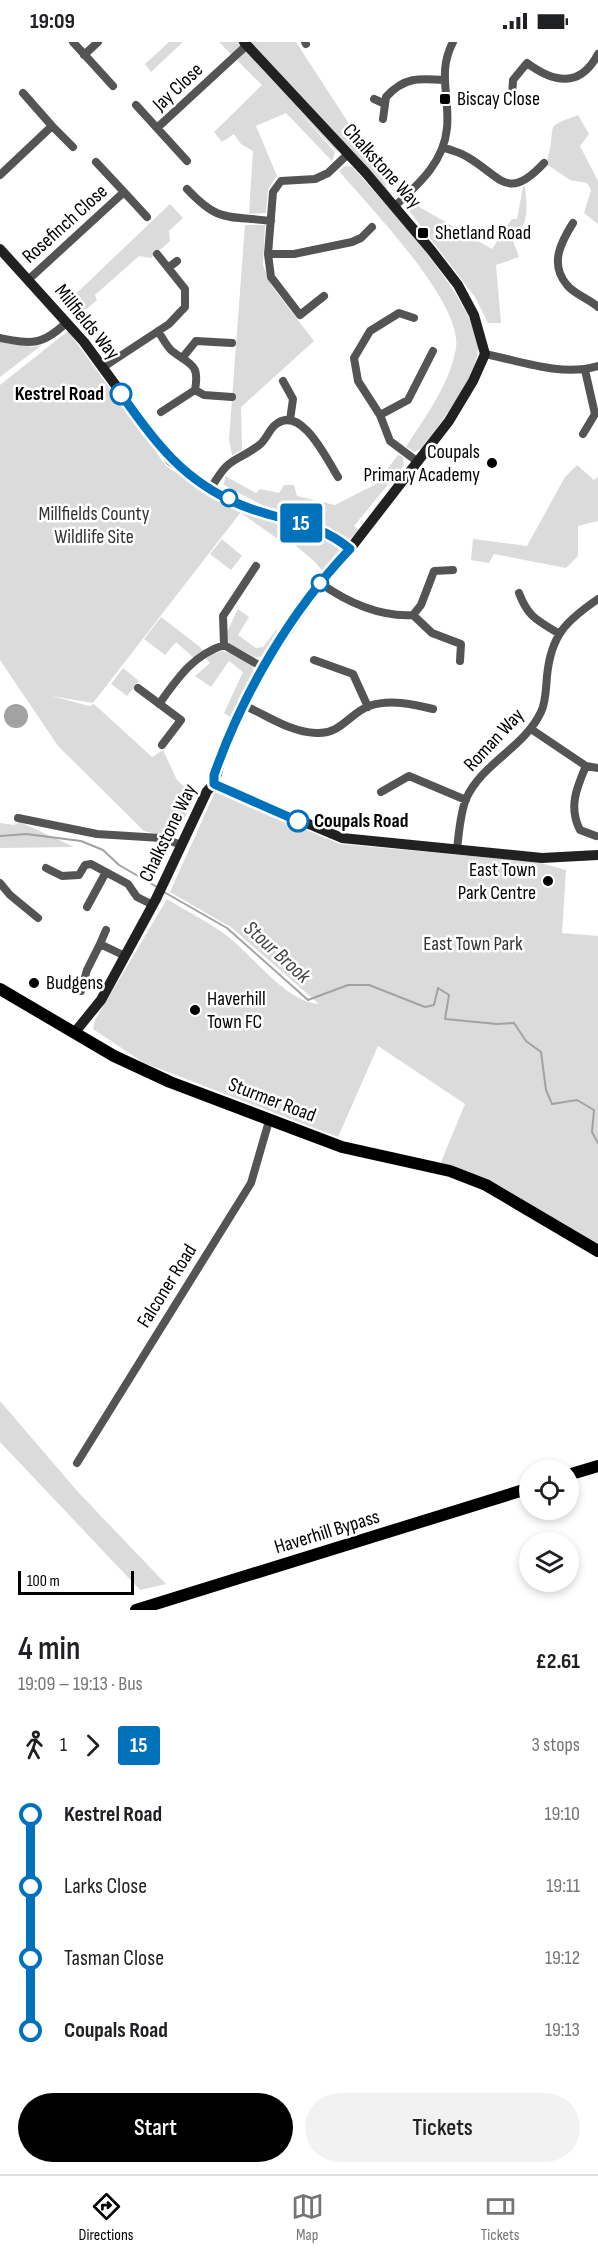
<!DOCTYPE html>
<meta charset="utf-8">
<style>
:root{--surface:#fff;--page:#f2f2f2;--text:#202124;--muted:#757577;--line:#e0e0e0;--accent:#000}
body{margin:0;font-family:"Sofia Sans Condensed",sans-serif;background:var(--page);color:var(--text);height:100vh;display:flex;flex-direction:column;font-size:22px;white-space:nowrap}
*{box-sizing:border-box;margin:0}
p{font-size:20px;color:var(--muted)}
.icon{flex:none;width:33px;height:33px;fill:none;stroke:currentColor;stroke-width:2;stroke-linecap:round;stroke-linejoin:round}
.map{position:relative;height:1568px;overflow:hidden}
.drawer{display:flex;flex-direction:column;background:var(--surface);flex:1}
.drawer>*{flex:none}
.badge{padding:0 12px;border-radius:4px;font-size:21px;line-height:39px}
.buttons{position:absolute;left:519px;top:1418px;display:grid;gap:12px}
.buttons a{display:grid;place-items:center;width:60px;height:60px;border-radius:50%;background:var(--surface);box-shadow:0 3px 9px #0003;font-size:30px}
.scale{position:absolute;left:18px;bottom:15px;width:116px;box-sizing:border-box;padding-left:6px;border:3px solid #000;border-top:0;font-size:16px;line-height:21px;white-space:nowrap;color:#000;-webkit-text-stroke:4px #fff;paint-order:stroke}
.map>.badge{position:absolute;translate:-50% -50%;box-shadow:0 0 0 3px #fff}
.legs{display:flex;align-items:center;gap:9px;height:66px;padding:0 18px;font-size:20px}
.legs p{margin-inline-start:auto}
.summary{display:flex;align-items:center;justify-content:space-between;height:102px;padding:0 18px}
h1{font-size:33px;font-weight:600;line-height:45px}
.action{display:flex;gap:12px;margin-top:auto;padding:12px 18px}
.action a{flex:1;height:69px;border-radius:36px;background:var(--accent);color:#fff;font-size:24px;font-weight:600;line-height:69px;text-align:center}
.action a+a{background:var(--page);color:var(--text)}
ul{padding:0 18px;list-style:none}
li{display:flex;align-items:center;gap:21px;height:72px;font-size:22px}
li i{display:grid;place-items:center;width:9px;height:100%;margin:0 8px;background:currentColor}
li i::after{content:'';width:15px;height:15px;margin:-8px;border:4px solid;border-radius:50%;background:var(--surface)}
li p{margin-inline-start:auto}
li:first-child i{background:linear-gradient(#0000 50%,currentColor 0)}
li:last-child i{background:linear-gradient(currentColor 50%,#0000 0)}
.status{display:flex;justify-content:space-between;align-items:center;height:42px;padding:0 30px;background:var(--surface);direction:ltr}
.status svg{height:16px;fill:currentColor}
.tab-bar{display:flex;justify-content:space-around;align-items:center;height:84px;border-top:2px solid var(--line);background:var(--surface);font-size:16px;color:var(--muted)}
.tab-bar a{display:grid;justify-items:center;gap:3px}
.tab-bar .selected{color:var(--accent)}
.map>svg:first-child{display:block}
</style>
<div class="status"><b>19:09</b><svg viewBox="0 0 49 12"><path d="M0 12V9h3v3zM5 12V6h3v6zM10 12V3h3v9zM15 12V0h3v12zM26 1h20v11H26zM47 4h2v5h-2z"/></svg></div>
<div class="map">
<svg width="598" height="1568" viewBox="0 0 598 1568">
<rect width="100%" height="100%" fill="#fff"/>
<!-- green -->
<path fill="#dbdbdb" d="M169,0H183L151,30L145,22Z
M219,0H296L381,131L391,155L342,104L336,109L296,67L335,110L332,119L286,71L256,84L277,134L268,147L266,171L249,172L253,109L241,102L234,92L222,100L214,90L262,43Z
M578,73L589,92L580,104L598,139V182L584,171L591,148L587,141L570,138L545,121C553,110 550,88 554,84C560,79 571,76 578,73Z
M345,124L352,125C384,159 479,263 478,307C476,337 439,382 422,406L415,410L406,405C425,375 450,342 456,306C463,260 369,165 339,129Z
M525,144C527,164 530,183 512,196L519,215L496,223L501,281H488L475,255L407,166L410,162L416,163L492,207L512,177H517L523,145Z
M170,162L183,176L169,189L170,199L151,216L139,214L95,253L97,258L76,276L63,264Z
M245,183H265L263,223L271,243L314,299L241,365L242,408L232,413L229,397Z
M68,289L167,425L241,470L93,661L52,654L89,664L94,662L152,715L163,708L177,738L195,755L175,796L144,789L58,704L0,618V343Z
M0,300L32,305L42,303L0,335Z
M398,413L403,415L404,423L354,484L359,489L350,497L340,494L320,481L277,471L224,443L225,434L256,451L260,447L279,451L284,443H294L297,454L335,463L376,442Z
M577,423L594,438L598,435V479L578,484V514L566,526L494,512L489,521L471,518L473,497L527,504L565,435Z
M244,468C269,477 330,485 340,510L324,531L314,519L289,498L282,500L241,471Z
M222,497L242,514L231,528L210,512Z
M238,567L249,575L238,593L256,606L263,605L277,587L279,589L278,595L262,615H255L229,602L227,590Z
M161,575L200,605L203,609L194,616L176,600L165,613L144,597Z
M222,609L236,612L252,622L254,630L231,676L224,671L243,630L229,619L211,645L195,634L210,621L204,615Z
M123,626L139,639L127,654L111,642Z
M215,750L340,802L537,820L566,828L562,891L598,894V1209L450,1129L441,1120L465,1062L378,1004L338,1095L144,1021L93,987L95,978L167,857C185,868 205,878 223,891C251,910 284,960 319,962L232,886L170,850Z
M20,780L74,805L0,806V781L14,783Z
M0,1359L78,1450L166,1542L140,1548L0,1400Z"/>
<!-- water -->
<path fill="#a2a2a2" d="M4 674a12 12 0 1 1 24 0a12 12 0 1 1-24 0Z"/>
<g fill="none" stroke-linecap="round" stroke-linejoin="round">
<!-- stream -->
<path stroke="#a2a2a2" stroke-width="2" d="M0,794L26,792L81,799L103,808L119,823L157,845
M164,850L227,886L308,958L348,943H369L425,965L434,963L438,946L449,953L445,977L497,982L514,981L526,999L541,1010L546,1048L552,1062L577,1058L594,1068L592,1090L598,1101"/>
<!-- street -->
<path stroke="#545454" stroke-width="8" d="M73,0L113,44
M305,0L306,2
M84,13L98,0
M23,51L52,84
M512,54L513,38L527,21C554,41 580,46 598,12
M374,57L383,61
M136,63L187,119
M383,77L386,55C404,35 419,36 444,38
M157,86L247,3
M443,105C452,109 462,111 469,116C501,135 508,160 544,121
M96,120L124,150
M0,133L52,84L73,105
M187,147C220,182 227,173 271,179
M395,164C419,142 444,120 447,86C450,54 437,30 453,0
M573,181C561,200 549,222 567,243C574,252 589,257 598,265
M268,212H294L352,200L361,196L372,185
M168,226L177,219
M28,238L124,150L147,175
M324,254L300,273L271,235L268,212L273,150L281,139L315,137L328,131L348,112
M414,276L399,271L370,289L354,316L358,339L380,373L390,399L418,420
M158,289C162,295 167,305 172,309C190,323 200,321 195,348L161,370
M0,296C32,302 42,304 67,280
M485,312C521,319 561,335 598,324
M183,315L196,299L232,301
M102,326L169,282L185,265V247L157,212
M585,328L595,372
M283,339L293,357L290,378
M195,348L204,353L232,355
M380,373L408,358L433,309
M583,392L595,372
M211,446C230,414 231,423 258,404C266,399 268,389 275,383C301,361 327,418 338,435
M256,524L223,574L224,603L264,626
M320,541C347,560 379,575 413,573L421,563L434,529L453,528
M519,551C528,575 537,578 558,591
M413,573L432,591L461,602L460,619
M314,618L353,632L368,665
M138,646L181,678L162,703
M159,662C178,636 193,613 224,603
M243,663C267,673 289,690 316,691C340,693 350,671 369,664C390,657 412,662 433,667
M531,687L586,724C577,745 568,765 580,788L596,794
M586,724L598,726
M381,750L409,734L466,758
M18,776L97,792L161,796L182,803
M457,807C459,791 460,772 466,757C482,721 524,706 541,670C546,660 546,645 547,634C551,593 566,579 598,557
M46,826L62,834L79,833L85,823L91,822L128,842L137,855L153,863
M0,841L10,853L38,876
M87,865L106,830
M100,902L106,888
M81,949L87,928L100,902L123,913
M77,1421L251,1141L269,1079"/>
<!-- secondary -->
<path stroke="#212121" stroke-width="10" d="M0,207L84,300L171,419L194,436L239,462L319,486L333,493L350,507
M214,742L342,796L542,816L598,813
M75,990L101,958L156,857L207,749L214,742L226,700L243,663L278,603L320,541L350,507L449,379L473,339L485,312L474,273L458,243L431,208L366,131L244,0"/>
<!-- primary -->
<path stroke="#000" stroke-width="12" d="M0,947L114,1014L170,1040L342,1105L450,1129L486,1143L598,1209
M568,1433L598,1424
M136,1568L530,1446"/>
</g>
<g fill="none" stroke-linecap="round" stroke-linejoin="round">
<defs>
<path id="line-1" d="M121,352C156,401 183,439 241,463C280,479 317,479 350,507C290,570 243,651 214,733V742L298,779"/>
</defs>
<!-- line-1 casing -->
<use href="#line-1" stroke="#fff" stroke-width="14"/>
<!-- line-1 -->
<use href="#line-1" stroke="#0072bc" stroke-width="9"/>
</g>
<!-- markers -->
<g fill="#000" stroke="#fff" stroke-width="2">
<rect x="439" y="51" width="12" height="12" rx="3"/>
<rect x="417" y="185" width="12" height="12" rx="3"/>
<circle cx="492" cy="421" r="6"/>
<circle cx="548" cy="839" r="6"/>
<circle cx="34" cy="941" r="6"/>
<circle cx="195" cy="968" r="6"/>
</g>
<g fill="#fff" stroke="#0072bc" stroke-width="3">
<circle cx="121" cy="352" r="10"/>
<circle cx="229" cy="456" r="8"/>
<circle cx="320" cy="541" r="8"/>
<circle cx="298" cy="779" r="10"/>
</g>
<g text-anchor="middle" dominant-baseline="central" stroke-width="5" stroke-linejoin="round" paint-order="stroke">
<!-- street labels -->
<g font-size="20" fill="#000" stroke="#fff">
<text transform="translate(178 45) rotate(-43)">Jay Close</text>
<text transform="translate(382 124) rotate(48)">Chalkstone Way</text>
<text transform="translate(65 182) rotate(-42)">Rosefinch Close</text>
<text transform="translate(87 280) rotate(51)">Millfields Way</text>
<text transform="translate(494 698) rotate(-47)">Roman Way</text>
<text transform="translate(168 791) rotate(-64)">Chalkstone Way</text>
<text transform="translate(272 1058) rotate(21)">Sturmer Road</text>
<text transform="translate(167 1244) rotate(-58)">Falconer Road</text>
<text transform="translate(327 1490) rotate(-17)">Haverhill Bypass</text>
</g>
<!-- poi labels -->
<g font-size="20" fill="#000" stroke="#fff" text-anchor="start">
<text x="457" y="57">Biscay Close</text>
<text x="435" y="191">Shetland Road</text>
<text x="480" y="410" text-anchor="end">Coupals<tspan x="480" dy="23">Primary Academy</tspan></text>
<text x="536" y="828" text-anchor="end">East Town<tspan x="536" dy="23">Park Centre</tspan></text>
<text x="46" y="941">Budgens</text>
<text x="207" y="957">Haverhill<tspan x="207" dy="23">Town FC</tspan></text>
</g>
<!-- stop labels -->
<g font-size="20" font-weight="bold" fill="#000" stroke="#fff" text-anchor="end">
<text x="104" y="352">Kestrel Road</text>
<text x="314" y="779" text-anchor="start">Coupals Road</text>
</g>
<!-- park labels -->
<g font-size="20" fill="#323232" stroke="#fff">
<text x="94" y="472">Millfields County<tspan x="94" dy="23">Wildlife Site</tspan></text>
<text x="473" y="902">East Town Park</text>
</g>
<!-- water labels -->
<g font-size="21" font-style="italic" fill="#434343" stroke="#fff">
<text transform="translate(277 910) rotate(42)">Stour Brook</text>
</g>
</g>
</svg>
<div class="buttons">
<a><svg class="icon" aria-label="locate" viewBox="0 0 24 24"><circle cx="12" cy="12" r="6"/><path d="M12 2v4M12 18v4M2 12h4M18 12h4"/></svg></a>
<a><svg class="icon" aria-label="layers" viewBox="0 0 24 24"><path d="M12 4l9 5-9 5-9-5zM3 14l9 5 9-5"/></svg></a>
</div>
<div class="scale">100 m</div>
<b class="badge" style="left:301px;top:481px;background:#0072bc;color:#fff">15</b>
</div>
<section class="drawer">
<div class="summary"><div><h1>4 min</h1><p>19:09 – 19:13 · Bus</p></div><b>£2.61</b></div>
<div class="legs"><svg class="icon" aria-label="walk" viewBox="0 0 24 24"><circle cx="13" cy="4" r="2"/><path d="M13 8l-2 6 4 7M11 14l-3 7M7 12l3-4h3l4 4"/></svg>1<svg class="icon" aria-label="forward" viewBox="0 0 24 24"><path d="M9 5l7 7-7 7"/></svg><b class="badge" style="background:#0072bc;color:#fff">15</b><p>3 stops</p></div>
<ul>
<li><i style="color:#0072bc"></i><b>Kestrel Road</b><p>19:10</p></li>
<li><i style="color:#0072bc"></i><span>Larks Close</span><p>19:11</p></li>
<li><i style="color:#0072bc"></i><span>Tasman Close</span><p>19:12</p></li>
<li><i style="color:#0072bc"></i><b>Coupals Road</b><p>19:13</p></li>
</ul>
<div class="action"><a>Start</a><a>Tickets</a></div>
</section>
<nav class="tab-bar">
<a class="selected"><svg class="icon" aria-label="directions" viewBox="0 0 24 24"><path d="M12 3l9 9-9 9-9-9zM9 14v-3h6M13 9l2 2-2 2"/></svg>Directions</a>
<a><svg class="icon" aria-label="map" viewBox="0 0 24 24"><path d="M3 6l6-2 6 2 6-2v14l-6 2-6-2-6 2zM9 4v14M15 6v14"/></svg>Map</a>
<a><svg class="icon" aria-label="tickets" viewBox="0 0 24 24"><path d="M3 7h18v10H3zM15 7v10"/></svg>Tickets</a>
</nav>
